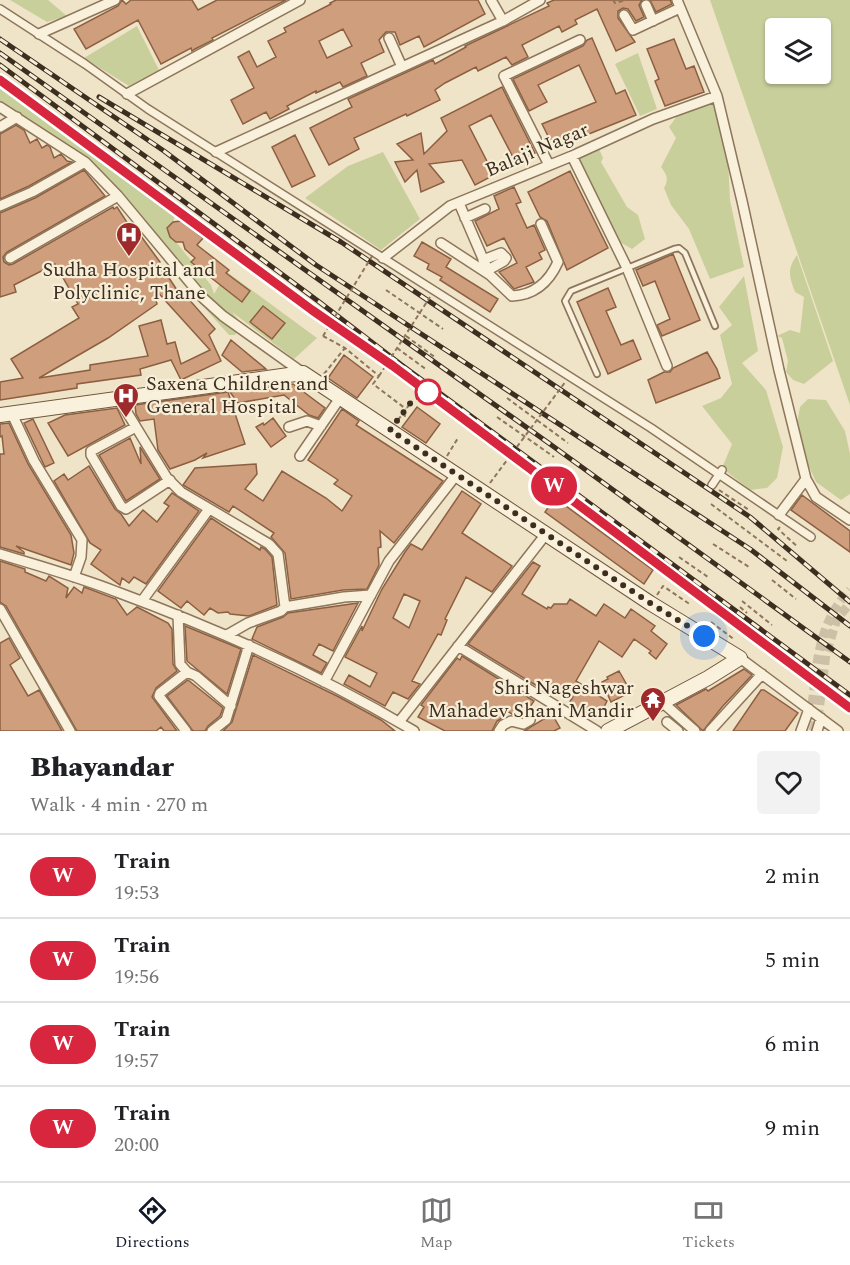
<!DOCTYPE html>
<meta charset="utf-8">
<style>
:root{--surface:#fff;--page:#f2f2f2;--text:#202124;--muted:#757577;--line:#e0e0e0;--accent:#111827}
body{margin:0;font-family:Spectral,serif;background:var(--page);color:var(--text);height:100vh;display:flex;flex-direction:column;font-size:22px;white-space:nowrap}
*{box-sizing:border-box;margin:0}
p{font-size:20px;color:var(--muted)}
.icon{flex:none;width:33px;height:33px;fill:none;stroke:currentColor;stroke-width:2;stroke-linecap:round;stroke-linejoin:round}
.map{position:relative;height:731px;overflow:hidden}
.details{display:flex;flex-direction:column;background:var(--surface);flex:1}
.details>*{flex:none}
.badge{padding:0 12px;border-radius:20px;font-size:21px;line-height:39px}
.buttons{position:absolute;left:765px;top:18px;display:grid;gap:12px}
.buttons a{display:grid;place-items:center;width:66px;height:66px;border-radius:6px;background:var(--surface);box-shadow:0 2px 4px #0004;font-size:30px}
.you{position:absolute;width:30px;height:30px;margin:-15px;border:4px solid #fff;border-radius:50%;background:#1a73e8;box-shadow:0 0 0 9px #1a73e833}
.map>.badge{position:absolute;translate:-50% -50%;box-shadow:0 0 0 3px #fff}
.round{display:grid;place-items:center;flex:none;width:63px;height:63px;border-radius:6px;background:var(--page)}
.summary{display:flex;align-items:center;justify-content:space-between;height:102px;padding:0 30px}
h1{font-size:28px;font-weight:800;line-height:45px}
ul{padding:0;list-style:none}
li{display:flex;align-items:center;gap:18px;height:84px;padding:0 30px;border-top:2px solid var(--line)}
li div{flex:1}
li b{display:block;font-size:22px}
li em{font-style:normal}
li .badge{min-width:66px;font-weight:700;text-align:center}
.dock{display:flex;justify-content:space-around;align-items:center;height:84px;border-top:2px solid var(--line);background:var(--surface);font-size:16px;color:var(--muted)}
.dock a{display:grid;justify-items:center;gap:3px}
.dock .selected{color:var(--accent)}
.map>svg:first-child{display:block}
</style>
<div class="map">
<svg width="850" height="731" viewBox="0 0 850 731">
<rect width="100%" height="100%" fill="#f0e4c8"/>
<!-- green -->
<path fill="#c9cf9b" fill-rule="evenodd" d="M10,0H48L67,16L47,22Z
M710,0H850V405ZM776,28H820V74H776Z
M137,26L159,70L129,86L84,58Z
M638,53L657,109L640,116L615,64Z
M0,86C60,127 116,172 175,215L173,222L167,228L170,237L176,242L211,285L214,294L227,272L317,338L294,359L232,312L242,324L235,335H229L175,275L125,209L94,174L0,109Z
M714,102L728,159L730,200L744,267L710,279L689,229L671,205L664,188C669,179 667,175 661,167L676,138L669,127L677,116Z
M599,149L603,158L601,162L627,207L638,215L645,239L632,249L618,241L578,157Z
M383,152L420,219L381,250L305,198L348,166Z
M797,255L833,361L804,384L793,380L786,372L788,361L782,338L777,336L790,330L800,333L804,297L795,292C789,276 787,269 797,255Z
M744,276L758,351L742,363L766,390L783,447L777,478L767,488L750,490L722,468L732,444L702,406L721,398L732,384L720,335L732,325L719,307Z
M808,399L826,400L845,431L850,454V494L841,500L816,482L802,451L797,423L800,407Z"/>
<!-- building -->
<path fill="#cf9f7d" stroke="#8d5f41" stroke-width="1.5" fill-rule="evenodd" d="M122,0L126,4L131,0H192L198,10L217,0H286L212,38L213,40L195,49L192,51L191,48L161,64L138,20L86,49L74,29L118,6Z
M336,0H478L485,14L424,47L419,36L400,45L395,32H386L379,40L384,52L361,63L367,76L343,87L340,82L316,93V91L287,106L289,109L270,119L266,112L243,124L231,100L254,88L238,57L249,51L257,67L276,57L268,41L286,32L284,28L331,4L330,3ZM343,29L352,46L327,58L319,41Z
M554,0H642L639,5L644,17L636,21L628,9L623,8L618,11V18L635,42L616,51L597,9L575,20L577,24L562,32L559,26L522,45L528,57L512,65L506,57L478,71L476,67L445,83L435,90L440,100L407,116L406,114L354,138L359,149L329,165L310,128L352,107L348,99L433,60L435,64L466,47L465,46L549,6L547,3Z
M650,0H670L672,4L656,12Z
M592,38L616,94L625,90L636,115L554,148L542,124L596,102L579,65L538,85L547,102L529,111L513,79L583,46L587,40Z
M674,39L686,69L694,66L704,92L665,106L655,81L659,79L647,49Z
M502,87L535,153L516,163L491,115L469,126L494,175L475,185L462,160L429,164L444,182L421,192L417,170L405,182L395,162L413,160L397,144L421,133L424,154L447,131L441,118Z
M16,125L24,130L30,143L37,139L42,148L47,145L50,147L54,158L61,154L67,161L72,162L29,186L0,199V134Z
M295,135L315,176L292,187L272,147Z
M84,170L105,196L7,252L3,257L4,262L9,265L13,264L113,207L114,209L117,207L132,230L135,228L160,262L159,263L183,299L186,296L215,329L209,335L221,361L181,380L171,360L140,369L141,375L77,384V388L0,400V382L23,378L11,359L79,318L72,307L78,304L55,264L14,285L16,292L0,297V213L35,198ZM152,286L210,350L181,364L175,342L167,344L161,320L139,326L148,356L90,365V370L39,378L108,338L157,304Z
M570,171L608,248L567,270L547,221L540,217L528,192Z
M514,187L521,202L516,204L527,228L534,225L545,250L539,253L542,259L526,267L534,282L514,289L499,272L517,263L504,238L487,246L475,221L499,209L494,196Z
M181,221L203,238L197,245L229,270L226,273L250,291L242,302L191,262L195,258L185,249L183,242H176L170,237L167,228L173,222Z
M422,242L451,259L446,267L498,299L490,312L440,280L442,277L427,269L429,264L414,256Z
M673,254L700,320L662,336L657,325L670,319L655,281L643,286L636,270Z
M608,288L616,307L606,311L621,345L633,340L641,359L608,374L577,302Z
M263,306L285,323L272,339L250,322Z
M231,340L266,369L242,372L222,355Z
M707,352L717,369L720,378L656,403L648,380L664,372H670L673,368Z
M344,355L373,377L357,398L328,378Z
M293,384L325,408L318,418L309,415L284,395L238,403L230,392Z
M228,392L245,444L203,458L207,453L195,460L170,469L158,450L154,419L140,421L136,414L135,405Z
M417,407L440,424L426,443L402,427Z
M117,408L125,425L68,456L48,423L65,415Z
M342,409L359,421L356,425L443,481L394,543L380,531L381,547L378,548L379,565L367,589L343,590L291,599L285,553L271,537L274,533L233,506L229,512L183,485L195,468L256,464L257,474L245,489L263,501L282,471L326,498L342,511L352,496L334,484L338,480L308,460Z
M273,418L286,436L271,447L256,427L263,423L264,425Z
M33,419L54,463L45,467L24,423Z
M9,423L28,464L71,535L74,553L71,565L16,546L24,552V554L0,547V454H4L2,436L0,437V424Z
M130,438L141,464L140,447L160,479L126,501L99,455Z
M89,466L115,509L121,514L129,526L143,510L157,522L169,506L164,503L172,493L199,511L146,584L134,577L129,583L122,578L120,585L91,564L101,550L90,543L54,481L64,474L68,480Z
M462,491L481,504L462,533L512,566L492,592L466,577L445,619L447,620L441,635L438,634L412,681L420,684L408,699L393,692L385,706L344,684L349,675L370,687L377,673L345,657L362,626V631L382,589L405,552L411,544L422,550ZM404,594L420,601L409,628L393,618Z
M802,495L850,531V552L791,510Z
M555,498L653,570L644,584L545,512Z
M211,518L260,550L261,547L265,549L272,557L277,605L249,616L230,614L228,612L218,613L210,608L204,615L187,601L181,608L158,591Z
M0,561L25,569V572L46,581L49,576L68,588L66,598L74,587L82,593L84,587L116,599L127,615L137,607L168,623L172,629L173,664L177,671L156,688L152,697L177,731H164L161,727L156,731H77L6,606L0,602Z
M533,562L540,566L522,594L547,609L548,607L551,608L554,604H567L570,599L596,616L604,604L625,618L631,609L655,626L651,631L667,644L656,659L649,653L651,651L634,639L622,657L599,641L576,681L607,701L603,709L588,716L569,703L573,697L554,685L550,691L544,686L542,689L468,644Z
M358,603L333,651L319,644L313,655L327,663L321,673L252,639L257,627L283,617L288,613Z
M185,626L241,649L227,694L187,661Z
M9,638L20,658L10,665L28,696L39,690L62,731H0V643Z
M253,655L339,697L381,720L395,731H223L232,722Z
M462,656L534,701L524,716L512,714L507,711L504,717L497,721L492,731H445L418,717L424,707L421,705L457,658L460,660Z
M744,669L752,675L722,707L703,731L676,705L706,689L708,691Z
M619,671L631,692L611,702L602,682L608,679L607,677Z
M188,680L223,708L220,716L208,726L205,731H193L167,696Z
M761,690H764L798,713L785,731H733Z
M552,714L560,728L554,731H524Z"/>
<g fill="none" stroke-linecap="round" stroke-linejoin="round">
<!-- minor-tunnel -->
<path stroke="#ccc0a6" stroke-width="9" stroke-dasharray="9 4.5" stroke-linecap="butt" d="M809,717C813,705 813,693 815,680C818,647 826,614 850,590
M813,731L819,711L826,654L837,619L850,603"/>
<defs>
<path id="service" d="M597,374L565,301L571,291L674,249L679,248L685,253L715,326"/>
<path id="pedestrian" d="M0,9L85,64L148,109L651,428L811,537
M712,485L722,470"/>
<path id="minor" d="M491,0L503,21
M677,0L717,96L742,201L779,370L806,479L816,497L850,520
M646,5L653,21
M624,15L633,30L680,8
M39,34L115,0
M389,38L402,67
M127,94L300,0
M0,107L85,162L118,196L203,298L223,316L303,373
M0,127L17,117
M216,152L503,21L540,0
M572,156L627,268L667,366
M549,165L504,76L580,40
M459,203L490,275
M0,206L32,192L85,162
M465,218L485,209
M441,243L490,275L512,296C535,295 549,282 558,262L541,224
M10,258L118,196
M383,258L450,206L572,156L653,119L717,96
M483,260L501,253L506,258L504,261L488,270
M119,399L167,478L181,492L269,544L278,554L285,607
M12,414L34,461L82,540L81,557L74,577
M136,427L91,451V455L121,506L126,509L170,480
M289,427L307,421L321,426
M300,456L340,398
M779,515L806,479
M0,554C39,566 79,577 117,592C220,630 320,675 414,731
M142,601L209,509
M0,609L70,731
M178,615L180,664L187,672L196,676L231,706
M227,635L248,623L281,611L285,607L344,597L371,595
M458,646L597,731
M740,658L838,731
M324,682L389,561L457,474
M662,702L695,731
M399,722L546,534
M667,722L678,731
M186,731L159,696L160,693L187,672
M212,731L226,720L249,645
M499,731L503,725L511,721L523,724L530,720
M710,731L762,674
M801,731L809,709
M817,731L821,718"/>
<path id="secondary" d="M0,415L303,373L650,603L740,658L708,678L608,731"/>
</defs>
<!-- service casing -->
<use href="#service" stroke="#8d765c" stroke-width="8"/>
<!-- pedestrian casing -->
<use href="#pedestrian" stroke="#8d765c" stroke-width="10"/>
<!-- minor casing -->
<use href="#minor" stroke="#8d765c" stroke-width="12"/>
<!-- secondary casing -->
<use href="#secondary" stroke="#6f573f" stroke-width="16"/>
<!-- path -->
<path stroke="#8d765c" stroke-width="2" stroke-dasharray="4.5 3" stroke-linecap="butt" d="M613,0L615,3L626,0
M386,290L443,329
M323,336L345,348L379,376L373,384L406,409
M406,336L436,358
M397,348L427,370
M324,374L345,348
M507,398L568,443
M402,414L408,418
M497,417L554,457
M398,420L412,401
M447,456L458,438
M719,490L749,510
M711,504L787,561
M780,527L778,529L798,547
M713,544L749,567
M679,557L708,577
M772,580L796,599
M657,595L663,586L691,605
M742,601L772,625
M740,607L747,613
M711,622L735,640"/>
<!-- service -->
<use href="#service" stroke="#faf1dc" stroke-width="4.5"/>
<!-- pedestrian -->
<use href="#pedestrian" stroke="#faf1dc" stroke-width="7"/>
<!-- minor -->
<use href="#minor" stroke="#faf1dc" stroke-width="9"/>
<!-- secondary -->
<use href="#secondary" stroke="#faf1dc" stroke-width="14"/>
<defs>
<path id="rail" d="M0,39L164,151L316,265L750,549L850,626
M0,53L550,444L850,662
M0,65L318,301L403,366L850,695
M0,80L359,343
M99,97L341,242L750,517L850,602
M793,664L850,708"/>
</defs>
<!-- rail casing -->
<use href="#rail" stroke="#3d2e20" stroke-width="5"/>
<!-- rail -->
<use href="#rail" stroke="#f7eed8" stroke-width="3" stroke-dasharray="9" stroke-linecap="butt"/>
<!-- path-bridge -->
<path stroke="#8d765c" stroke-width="2" stroke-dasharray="4.5 3" stroke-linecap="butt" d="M323,336L374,253
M379,376L430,297
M490,483L566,381"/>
</g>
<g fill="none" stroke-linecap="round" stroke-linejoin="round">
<defs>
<path id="line" d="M0,80L312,310L393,366L850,708"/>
</defs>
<!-- line casing -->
<use href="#line" stroke="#fff" stroke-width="14"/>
<!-- line -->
<use href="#line" stroke="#d7263d" stroke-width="9"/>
<!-- walk -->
<path stroke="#3d2e20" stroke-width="6" stroke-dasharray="0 10.8" d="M428,392L412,401L390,430L650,603L704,636"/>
</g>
<!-- icons -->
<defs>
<symbol id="hospital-pin" viewBox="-11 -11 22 30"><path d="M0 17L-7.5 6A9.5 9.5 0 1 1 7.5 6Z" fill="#9e2a2b" stroke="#f7eed8"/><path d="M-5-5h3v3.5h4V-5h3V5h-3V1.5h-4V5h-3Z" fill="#fff"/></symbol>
<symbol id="temple-pin" viewBox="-11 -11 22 30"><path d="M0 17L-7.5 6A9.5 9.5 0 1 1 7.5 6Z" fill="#9e2a2b" stroke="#f7eed8"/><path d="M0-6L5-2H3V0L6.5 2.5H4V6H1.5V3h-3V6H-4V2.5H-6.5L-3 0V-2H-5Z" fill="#fff"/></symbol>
</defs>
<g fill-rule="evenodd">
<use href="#hospital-pin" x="114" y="220" width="30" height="40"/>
<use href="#hospital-pin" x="111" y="381" width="30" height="40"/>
<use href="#temple-pin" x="638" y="685" width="30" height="40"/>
</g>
<!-- markers -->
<circle fill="#fff" stroke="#d7263d" stroke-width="3" cx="428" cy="392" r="12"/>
<g text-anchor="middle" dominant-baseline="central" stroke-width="4.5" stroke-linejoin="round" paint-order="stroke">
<!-- street labels -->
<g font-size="20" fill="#3d2e20" stroke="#f7eed8">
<text transform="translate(537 150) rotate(-23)">Balaji Nagar</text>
</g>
<!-- poi labels -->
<g font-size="20" fill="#3d2e20" stroke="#f7eed8">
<text x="129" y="270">Sudha Hospital and<tspan x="129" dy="23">Polyclinic, Thane</tspan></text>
<text x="146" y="384" text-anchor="start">Saxena Children and<tspan x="146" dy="23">General Hospital</tspan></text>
<text x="634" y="688" text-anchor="end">Shri Nageshwar<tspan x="634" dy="23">Mahadev Shani Mandir</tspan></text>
</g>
</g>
</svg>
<div class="buttons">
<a><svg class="icon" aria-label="layers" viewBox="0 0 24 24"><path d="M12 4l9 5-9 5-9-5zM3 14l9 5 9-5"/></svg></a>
</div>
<div class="you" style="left:704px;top:636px"></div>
<b class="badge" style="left:554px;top:486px;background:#d7263d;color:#fff">W</b>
</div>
<section class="details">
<div class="summary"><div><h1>Bhayandar</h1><p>Walk · 4 min · 270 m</p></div><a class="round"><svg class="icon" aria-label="heart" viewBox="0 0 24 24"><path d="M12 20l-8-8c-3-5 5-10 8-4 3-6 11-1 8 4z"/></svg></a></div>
<ul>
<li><span class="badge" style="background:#d7263d;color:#fff">W</span><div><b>Train</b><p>19:53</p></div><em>2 min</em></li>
<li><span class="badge" style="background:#d7263d;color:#fff">W</span><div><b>Train</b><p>19:56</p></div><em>5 min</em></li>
<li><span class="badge" style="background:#d7263d;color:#fff">W</span><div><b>Train</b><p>19:57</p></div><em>6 min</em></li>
<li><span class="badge" style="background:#d7263d;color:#fff">W</span><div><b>Train</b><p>20:00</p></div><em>9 min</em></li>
</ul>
</section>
<nav class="dock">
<a class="selected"><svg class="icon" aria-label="directions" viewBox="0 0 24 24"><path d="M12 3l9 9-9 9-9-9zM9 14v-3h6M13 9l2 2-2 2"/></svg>Directions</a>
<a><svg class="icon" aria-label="map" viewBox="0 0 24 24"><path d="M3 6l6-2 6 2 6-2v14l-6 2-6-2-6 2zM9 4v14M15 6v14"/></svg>Map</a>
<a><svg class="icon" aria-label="tickets" viewBox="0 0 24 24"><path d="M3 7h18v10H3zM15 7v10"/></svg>Tickets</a>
</nav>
